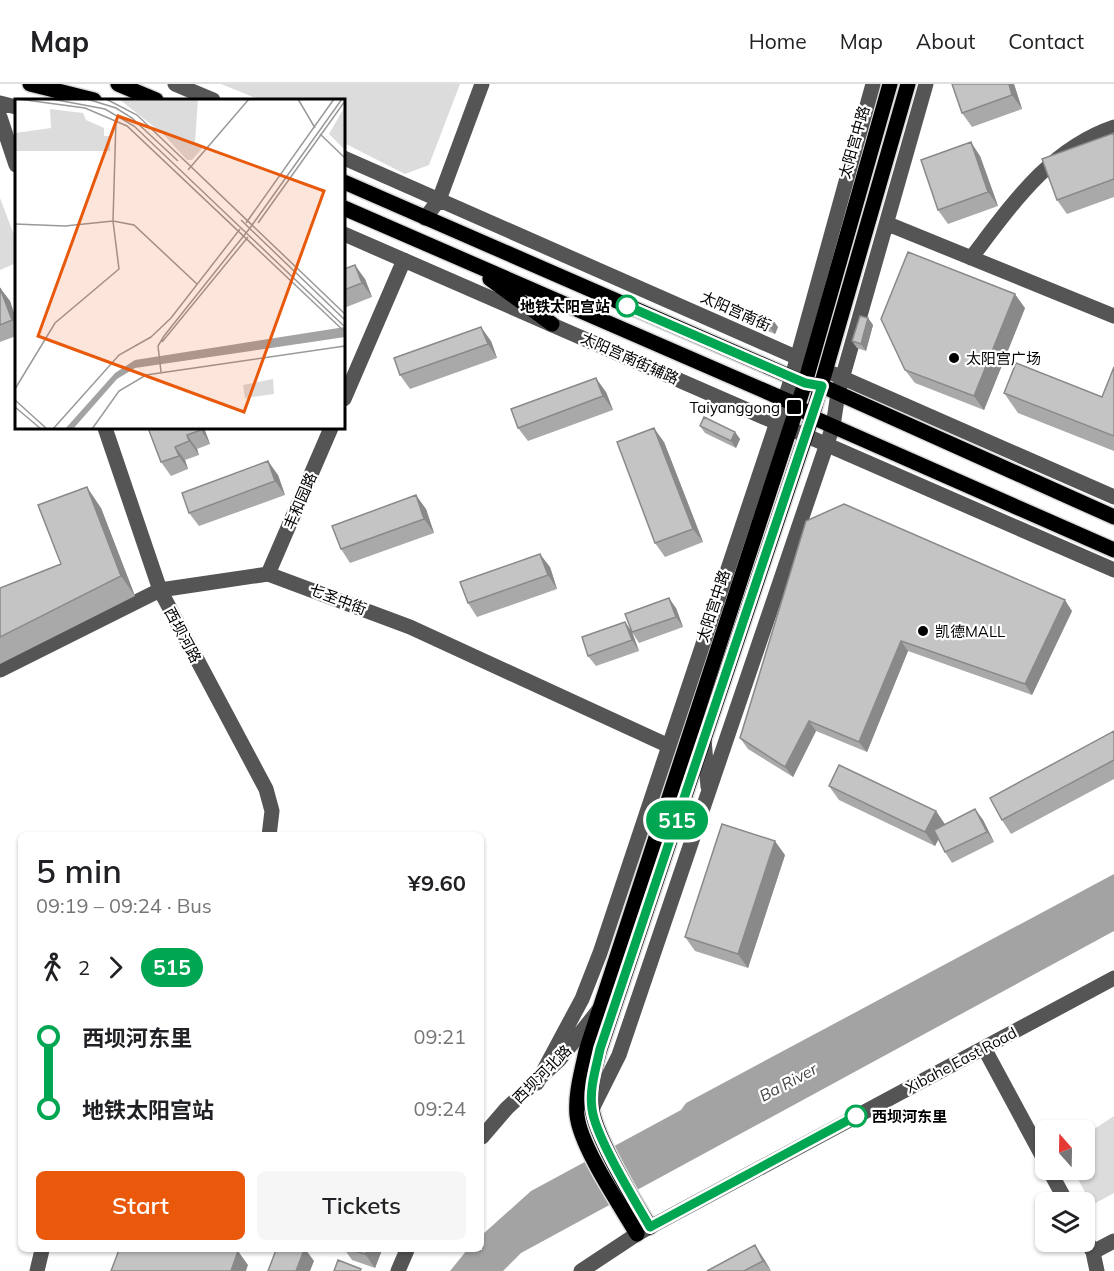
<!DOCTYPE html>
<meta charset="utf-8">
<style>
:root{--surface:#fff;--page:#f6f6f6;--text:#202124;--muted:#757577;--line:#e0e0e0;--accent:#ea580c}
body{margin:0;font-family:Mulish,"Noto Sans SC",sans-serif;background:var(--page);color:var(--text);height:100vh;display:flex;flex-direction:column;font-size:22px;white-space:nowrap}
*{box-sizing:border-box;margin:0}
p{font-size:20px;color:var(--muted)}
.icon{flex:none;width:33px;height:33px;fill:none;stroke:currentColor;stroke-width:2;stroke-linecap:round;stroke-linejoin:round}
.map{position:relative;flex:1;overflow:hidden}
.details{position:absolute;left:18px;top:748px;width:466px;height:420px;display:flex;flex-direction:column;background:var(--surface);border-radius:9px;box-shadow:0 2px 4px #0004}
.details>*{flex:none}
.badge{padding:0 12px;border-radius:20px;font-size:21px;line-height:39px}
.needle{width:39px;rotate:340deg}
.buttons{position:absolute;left:1035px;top:1036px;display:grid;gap:12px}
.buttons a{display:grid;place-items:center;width:60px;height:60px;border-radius:9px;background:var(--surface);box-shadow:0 2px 4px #0004;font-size:30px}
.map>.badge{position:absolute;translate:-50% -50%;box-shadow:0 0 0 3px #fff}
.legs{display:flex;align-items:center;gap:9px;height:66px;padding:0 18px;font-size:20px}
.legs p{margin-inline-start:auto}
.headline{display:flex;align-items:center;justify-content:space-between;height:102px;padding:0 18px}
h1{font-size:33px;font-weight:600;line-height:45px}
.cta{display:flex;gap:12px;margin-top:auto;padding:12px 18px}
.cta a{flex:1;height:69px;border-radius:9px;background:var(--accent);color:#fff;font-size:24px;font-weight:600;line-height:69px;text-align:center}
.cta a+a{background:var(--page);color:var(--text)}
ul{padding:0 18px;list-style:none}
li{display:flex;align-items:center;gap:21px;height:72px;font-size:22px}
li i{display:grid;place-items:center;width:9px;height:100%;margin:0 8px;background:currentColor}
li i::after{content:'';width:15px;height:15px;margin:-8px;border:4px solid;border-radius:50%;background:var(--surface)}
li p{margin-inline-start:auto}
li:first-child i{background:linear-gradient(#0000 50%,currentColor 0)}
li:last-child i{background:linear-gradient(currentColor 50%,#0000 0)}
header{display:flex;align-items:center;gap:36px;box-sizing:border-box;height:84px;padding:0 30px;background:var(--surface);border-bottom:2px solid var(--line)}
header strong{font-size:28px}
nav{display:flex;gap:33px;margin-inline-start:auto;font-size:21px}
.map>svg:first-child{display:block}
</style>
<header>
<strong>Map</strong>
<nav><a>Home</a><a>Map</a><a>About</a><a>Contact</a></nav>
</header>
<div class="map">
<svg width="1114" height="1187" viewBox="0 0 1114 1187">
<rect width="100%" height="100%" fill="#fff"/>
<!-- green -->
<path fill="#dcdcdc" d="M221,0H460L429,81L405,90L344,59V16H260Z
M0,114L16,156V179L0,186Z
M1114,1032V1109L1092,1121L1073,1086H1084L1085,1051Z"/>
<!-- water -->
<path fill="#a3a3a3" d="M1114,790V847L521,1169L503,1187H450L467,1166H482V1151L531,1107L681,1026L686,1019Z"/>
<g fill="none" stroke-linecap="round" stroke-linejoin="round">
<defs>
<path id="major" d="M30,0L94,16
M118,0L156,16
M344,98L805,299L822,302L1114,433
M344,124L797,321L812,333L1114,466
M490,195L552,240
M650,1143C634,1117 596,1053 592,1025C589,1005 595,984 600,965L812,333L908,0
M637,1150C620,1121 580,1062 577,1031C575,1010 582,987 586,967L805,299L890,0"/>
</defs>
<!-- major casing -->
<use href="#major" stroke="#dbdbdb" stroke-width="18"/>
<!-- minor -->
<path stroke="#555" stroke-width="15" d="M175,0L213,16
M0,19L16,23
M0,33L16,81
M344,74L807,278
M425,134L439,116L482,0
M888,140L1114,232
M344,150L1114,486
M971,174C1011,122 1049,65 1114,43
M834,290L1114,413
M344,315L404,176
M105,344L160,506L266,705L272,727L269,752
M268,490L331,344
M0,586L160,506L268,490L410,543L669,662
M704,655L708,703
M984,964L1046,1079
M537,999L582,915L600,869L792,293L873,0
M592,1025L619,971L833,342L838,309L926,0
M482,1053L507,1024L559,976L598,927
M1049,1086L1067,1119
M1084,1152L1093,1168L1097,1187
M1093,1168L1114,1157
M37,1187L42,1166
M398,1187L407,1166
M581,1187L637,1150L1114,894"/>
<!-- major -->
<use href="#major" stroke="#000" stroke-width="15"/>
</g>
<!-- wall -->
<path fill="#a9a9a9" d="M952,0H1014L1022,25L972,43L962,29Z
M1114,49V113L1067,130L1057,116Z
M980,72L998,122L948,140L938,126Z
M344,185L365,195L372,213L344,224Z
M0,204L10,217L16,235V252L0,258Z
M1025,224L984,326L915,299L905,286Z
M745,233L778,243L775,250L750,240Z
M868,234L873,241L866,267L857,264L852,257Z
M491,257L497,274L410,305L400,291Z
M1114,283V367L1018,329L1004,309L1102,313Z
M606,308L613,326L528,357L518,344Z
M700,342L735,348L740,355L736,364L705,349Z
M148,344H204L210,360L197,365L199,371L185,376L188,385L171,392L161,378Z
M664,358L703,458L665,473L655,459Z
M278,391L285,411L199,442L189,429Z
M101,424L135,512L0,580V504L61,480Z
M426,425L434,449L350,479L341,465Z
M806,437L1072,527L1032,611L908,567L867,668L816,647L793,693L748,665L740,654Z
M550,483L557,505L477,533L468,519Z
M676,524L683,543L639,559L632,548Z
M625,538L632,548L639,567L596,582L588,572Z
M1114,647V695L1011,750L1002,736Z
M829,702L936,727L945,740L975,725L983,736L994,758L952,779L945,768L939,755L935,762L839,716Z
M785,771L748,884L695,867L685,853Z
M345,1166H382L375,1184L352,1176Z
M764,1175L771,1187H707Z"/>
<!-- shaded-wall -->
<path fill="#898989" d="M1009,0H1014L1022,25L1012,11Z
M971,58L980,72L998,122L988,108Z
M355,181L365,195L372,213L362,199Z
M0,204L10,217L16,235V242L12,236Z
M1015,210L1025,224L984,326L974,312Z
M868,234L873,241L866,267L861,260Z
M773,236L778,243L775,250L770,243Z
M481,243L491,257L497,274L488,260Z
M596,294L606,308L613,326L603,312Z
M200,344H204L210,360L201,346Z
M654,344L664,358L703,458L693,445Z
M735,348L740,355L736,364L731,357Z
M187,351L197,365L199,371L189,357Z
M175,363L185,376L188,385L179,372Z
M268,377L278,391L285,411L275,397Z
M87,403L101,424L135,512L121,492Z
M416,411L426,425L434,449L424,435Z
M540,470L550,483L557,505L548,491Z
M669,514L676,524L683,543L676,533Z
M1065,516L1072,527L1032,611L1025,600Z
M625,538L632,548L639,567L632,556Z
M901,557L908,567L867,668L859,658Z
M809,637L816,647L793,693L785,683Z
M975,725L983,736L994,758L987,748Z
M936,727L945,741L935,762L925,748Z
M775,757L785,771L748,884L738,870Z
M755,1161L764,1175L771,1187L763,1177Z
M304,1166H306L314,1177L310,1187H296Z
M367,1166H382L375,1184L365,1170Z
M238,1167L248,1181L246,1187H231Z"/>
<!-- building -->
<path fill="#c4c4c4" stroke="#898989" stroke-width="1.5" d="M952,0H1009L1012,11L962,29Z
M1114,49V95L1057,116L1042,75Z
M971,58L988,108L938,126L921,76Z
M908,168L1015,210L974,312L905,286L881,235Z
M355,181L362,199L344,206V185Z
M0,204L12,236L0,241Z
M748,225L773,236L770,243L745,233Z
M860,232L868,234L861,260L852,257Z
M481,243L488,260L400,291L394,274Z
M1016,279L1102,313L1114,283V352L1004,309Z
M596,294L603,312L518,344L511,325Z
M704,333L735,348L731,357L700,342Z
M148,344H200L201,346L187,351L189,357L175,363L179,372L161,378Z
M654,344L693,445L655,459L617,358Z
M268,377L275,397L189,429L182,409Z
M87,403L121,492L0,553V504L61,480L38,421Z
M416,411L424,435L341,465L332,442Z
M844,420L1065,516L1025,600L901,557L859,658L809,637L785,683L740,654L806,437Z
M540,470L548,491L468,519L460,498Z
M669,514L676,533L632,548L625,530Z
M625,538L632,556L588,572L582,553Z
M1114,647V676L1002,736L990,714Z
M839,681L936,727L925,748L829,702Z
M975,725L987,748L945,768L934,746Z
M722,740L775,757L738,870L685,853Z
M755,1161L763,1177L744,1187H707Z
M119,1166H233L238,1167L231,1187H111Z
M276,1166H304L296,1187H268Z
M352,1166H367L365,1170Z
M338,1176L361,1185L360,1187H334Z"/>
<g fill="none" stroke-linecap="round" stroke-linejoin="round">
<defs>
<path id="line-1" d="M627,222L805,299L822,302L600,965C596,984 589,1005 592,1025C595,1052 635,1117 650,1143L856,1032"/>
</defs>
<!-- line-1 casing -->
<use href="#line-1" stroke="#fff" stroke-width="14"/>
<!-- line-1 -->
<use href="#line-1" stroke="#00a651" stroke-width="9"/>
</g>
<!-- markers -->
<g fill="#fff" stroke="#00a651" stroke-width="3">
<circle cx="627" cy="222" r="10"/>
<circle cx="856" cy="1032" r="10"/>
</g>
<g fill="#000" stroke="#fff" stroke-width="2">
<circle cx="954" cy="274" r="6"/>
<rect x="786" y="315" width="16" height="16" rx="3"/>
<circle cx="923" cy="547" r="6"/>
</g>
<g text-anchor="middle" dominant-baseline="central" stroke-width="4.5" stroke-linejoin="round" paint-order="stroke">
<!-- street labels -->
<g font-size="15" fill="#000" stroke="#fff">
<text transform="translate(854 58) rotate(-74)">太阳宫中路</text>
<text transform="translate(736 227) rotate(24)">太阳宫南街</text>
<text transform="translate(630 274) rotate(24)">太阳宫南街辅路</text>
<text transform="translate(300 417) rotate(-67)">丰和园路</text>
<text transform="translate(338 515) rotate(21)">七圣中街</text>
<text transform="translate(713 522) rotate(-72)">太阳宫中路</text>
<text transform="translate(183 551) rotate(62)">西坝河路</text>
<text transform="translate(961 976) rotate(-28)">Xibahe East Road</text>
<text transform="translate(542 990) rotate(-45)">西坝河北路</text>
</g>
<!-- stop labels -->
<g font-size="15" font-weight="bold" fill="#000" stroke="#fff" text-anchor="end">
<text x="610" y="222">地铁太阳宫站</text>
<text x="872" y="1032" text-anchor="start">西坝河东里</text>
</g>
<!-- poi labels -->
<g font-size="15" fill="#000" stroke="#fff" text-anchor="start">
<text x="966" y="274">太阳宫广场</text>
<text x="780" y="323" text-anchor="end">Taiyanggong</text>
<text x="935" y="547">凯德MALL</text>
</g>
<!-- water labels -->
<g font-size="16" font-style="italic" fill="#444" stroke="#fff">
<text transform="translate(788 998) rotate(-28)">Ba River</text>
</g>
</g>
<!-- overview -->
<g transform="translate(15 15)">
<rect width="330" height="330" fill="#fff"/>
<path d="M104,0H183L180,43L189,47L177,61H172L148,35ZM330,7V51L314,35ZM35,10L68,14L71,21L89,29V37H95V52H0V34L36,29ZM258,280L259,295L230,299L228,286Z" fill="#dcdcdc"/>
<path d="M330,228V238L120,269L102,280L58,330H50L100,274L120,261Z" fill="#a3a3a3"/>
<path fill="none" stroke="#999" stroke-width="1.5" d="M3,0L70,9L112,27L330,233M37,0L90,10L119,27L330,228M72,0L101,9L117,19L163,62M91,0L122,16L330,215M283,0L300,29M305,35L330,59M173,71L234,0M226,121L330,221M231,124L319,0M243,124L330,2M0,125L50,127L98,122L119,126L182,185M135,239L156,219L225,130M147,243L233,138M146,273L143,247L149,237L235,129L327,0M0,290L40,224L104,170L98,122L101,20M0,301L32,330M0,308L26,330M38,330L104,256L136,238M77,330L104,292L131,276L330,247"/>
<path fill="#e8590c" fill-opacity="0.15" stroke="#e8590c" stroke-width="3" d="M103,17L309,92L229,313L23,237Z"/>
<rect width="330" height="330" fill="none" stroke="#000" stroke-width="3"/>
</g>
</svg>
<div class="buttons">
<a><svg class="needle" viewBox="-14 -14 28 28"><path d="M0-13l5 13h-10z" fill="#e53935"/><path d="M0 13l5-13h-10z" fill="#757577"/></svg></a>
<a><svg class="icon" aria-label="layers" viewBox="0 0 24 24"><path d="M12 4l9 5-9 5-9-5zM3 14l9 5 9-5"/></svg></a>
</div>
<b class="badge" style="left:677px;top:736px;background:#00a651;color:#fff">515</b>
<section class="details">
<div class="headline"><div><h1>5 min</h1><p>09:19 – 09:24 · Bus</p></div><b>¥9.60</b></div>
<div class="legs"><svg class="icon" aria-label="walk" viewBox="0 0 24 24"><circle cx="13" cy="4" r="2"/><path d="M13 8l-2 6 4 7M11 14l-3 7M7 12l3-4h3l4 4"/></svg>2<svg class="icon" aria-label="forward" viewBox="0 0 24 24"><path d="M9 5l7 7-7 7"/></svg><b class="badge" style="background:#00a651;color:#fff">515</b></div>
<ul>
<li><i style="color:#00a651"></i><b>西坝河东里</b><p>09:21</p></li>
<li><i style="color:#00a651"></i><b>地铁太阳宫站</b><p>09:24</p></li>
</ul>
<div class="cta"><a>Start</a><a>Tickets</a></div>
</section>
</div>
